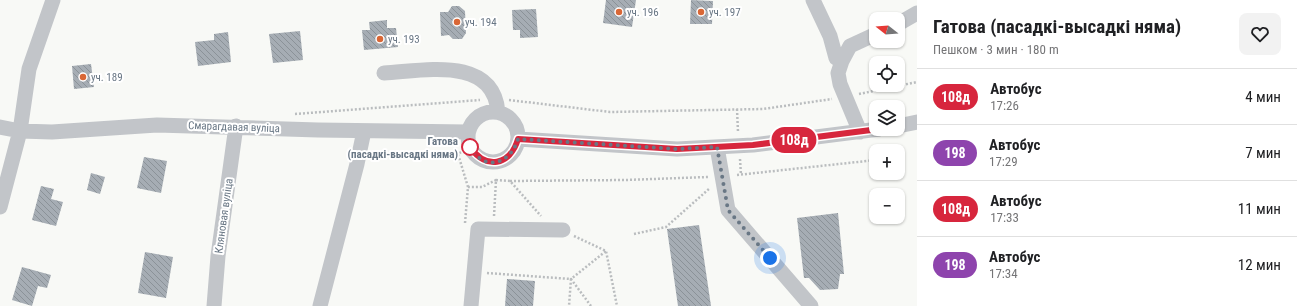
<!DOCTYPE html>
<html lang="ru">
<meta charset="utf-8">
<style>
:root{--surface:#fff;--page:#f2f2f2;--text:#202124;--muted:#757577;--line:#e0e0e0}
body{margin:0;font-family:"Roboto Condensed",sans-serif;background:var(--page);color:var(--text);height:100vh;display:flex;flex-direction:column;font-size:15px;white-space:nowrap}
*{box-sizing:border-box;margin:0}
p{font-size:13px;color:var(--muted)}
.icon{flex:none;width:22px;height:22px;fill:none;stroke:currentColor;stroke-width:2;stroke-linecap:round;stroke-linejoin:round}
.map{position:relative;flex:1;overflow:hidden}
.side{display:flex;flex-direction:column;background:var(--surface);width:380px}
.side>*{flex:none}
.badge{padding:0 8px;border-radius:13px;font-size:14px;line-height:26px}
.needle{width:26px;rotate:287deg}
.controls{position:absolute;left:869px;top:12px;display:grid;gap:8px}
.controls a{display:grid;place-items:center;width:36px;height:36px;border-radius:8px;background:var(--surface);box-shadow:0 1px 3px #0004;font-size:20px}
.you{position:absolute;width:20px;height:20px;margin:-10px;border:3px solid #fff;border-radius:50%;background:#1a73e8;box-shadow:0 0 0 6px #1a73e833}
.map>.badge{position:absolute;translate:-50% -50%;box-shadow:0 0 0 2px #fff}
.round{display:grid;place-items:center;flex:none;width:42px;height:42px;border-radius:8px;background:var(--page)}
.overview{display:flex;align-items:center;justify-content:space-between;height:68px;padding:0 16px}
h1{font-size:19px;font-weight:700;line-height:30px}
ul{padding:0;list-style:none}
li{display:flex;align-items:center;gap:12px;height:56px;padding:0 16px;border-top:1px solid var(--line)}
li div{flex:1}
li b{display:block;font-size:15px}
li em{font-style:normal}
li .badge{min-width:44px;font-weight:700;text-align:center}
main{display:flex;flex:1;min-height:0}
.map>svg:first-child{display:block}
</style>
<main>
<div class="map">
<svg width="917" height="306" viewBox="0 0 917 306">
<defs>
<pattern id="building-back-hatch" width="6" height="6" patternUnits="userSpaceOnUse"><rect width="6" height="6" fill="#a6adb4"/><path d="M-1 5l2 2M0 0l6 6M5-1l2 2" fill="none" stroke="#8b9298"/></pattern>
</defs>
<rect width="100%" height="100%" fill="#f8f9f6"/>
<!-- building -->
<path fill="url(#building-back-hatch)" d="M606,0H636L632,27L603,23Z
M691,0L713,1L712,24H690Z
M452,6H459L465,11L466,33L462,39H453L449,35L441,36L440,12H448Z
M536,9L538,37L520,38V30H513L512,10Z
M387,20V28H396L398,47L364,50L362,30H370L369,22Z
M300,31L303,60L273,63L269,34Z
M228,32L231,62L198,66L195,42L214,40V34Z
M91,64L94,87L74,89L72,66Z
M144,157L167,161L161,193L137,188Z
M91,173L105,177L100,194L87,190Z
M41,186L54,189L51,199L63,202L56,226L32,220Z
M838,213L844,274H840L838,289L820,290L809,278H804L797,218Z
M699,225L711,306H678L667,229Z
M145,252L173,257L166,298L138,293Z
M22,267L51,275L47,288L38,286L32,306L12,300Z
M507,279L535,281L533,306H505Z"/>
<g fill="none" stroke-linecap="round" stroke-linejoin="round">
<!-- path -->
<path stroke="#babdbf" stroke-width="2.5" stroke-dasharray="2 2" stroke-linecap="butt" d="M859,94L917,82
M509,100L610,112L763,109L832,99
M737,109L738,132
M295,114L480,100
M898,158H901
M740,159L741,175
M737,175L876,160
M510,181L625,180L708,177
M468,187L458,154L469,147
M494,216L496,180L510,181L541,216
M465,223L468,187H482L496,180
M634,234L666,227L710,188
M574,236L606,251L617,306
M487,273L571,279L569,306
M591,306L571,279L606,251"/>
<!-- minor -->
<path stroke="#c2c5c9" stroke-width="15" d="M813,0L830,36L836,58L842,61
M898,24L917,13
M384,73C423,71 493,55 498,112
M468 137a25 25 0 1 1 50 0a25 25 0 1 1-50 0Z
M898,126L917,122
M0,127L20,131L52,132L157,125L318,130L468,132
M860,132L840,84L838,73L842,61L850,46L876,34
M518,139L677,149L753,145L879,129
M717,147L728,210L811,306
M0,207L20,131L29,69L53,0
M214,306L218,256L236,126
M320,306L357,164L364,131
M471,306L478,229L563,230"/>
</g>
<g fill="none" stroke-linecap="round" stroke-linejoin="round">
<defs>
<path id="line" d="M470,147C486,170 510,166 518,139L677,149L753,145L879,129"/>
</defs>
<!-- line casing -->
<use href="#line" stroke="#fff" stroke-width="9"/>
<!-- line -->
<use href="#line" stroke="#d7263d" stroke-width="6"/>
<!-- walk -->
<path stroke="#697785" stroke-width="4" stroke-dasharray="0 7.2" d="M470,147C484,172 510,165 518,139L677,149L717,147L728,210L770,258"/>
</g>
<!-- markers -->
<g fill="#d96736" stroke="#fff" stroke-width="1.5">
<circle cx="619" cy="12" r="4"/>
<circle cx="701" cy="12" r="4"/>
<circle cx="457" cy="22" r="4"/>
<circle cx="380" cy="39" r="4"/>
<circle cx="83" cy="77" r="4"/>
</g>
<circle fill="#fff" stroke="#d7263d" stroke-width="2" cx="470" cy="147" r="8"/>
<g text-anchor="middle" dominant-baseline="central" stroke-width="4" stroke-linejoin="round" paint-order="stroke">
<!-- poi labels -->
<g font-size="11" fill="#697785" stroke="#fff" text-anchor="start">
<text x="627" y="12">уч. 196</text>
<text x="709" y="12">уч. 197</text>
<text x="465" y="22">уч. 194</text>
<text x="388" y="39">уч. 193</text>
<text x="91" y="77">уч. 189</text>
</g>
<!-- street labels -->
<g font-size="11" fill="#697785" stroke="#fff">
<text transform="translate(234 127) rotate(2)">Смарагдавая вуліца</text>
<text transform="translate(224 216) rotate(-82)">Кляновая вуліца</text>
</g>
<!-- stop labels -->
<g font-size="11" font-weight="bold" fill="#697785" stroke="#fff" text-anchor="end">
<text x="458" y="141">Гатова<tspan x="458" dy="13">(пасадкі-высадкі няма)</tspan></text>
</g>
</g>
</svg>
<div class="controls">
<a><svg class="needle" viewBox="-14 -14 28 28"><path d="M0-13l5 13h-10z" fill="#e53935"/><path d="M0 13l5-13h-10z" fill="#757577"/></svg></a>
<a><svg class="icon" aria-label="locate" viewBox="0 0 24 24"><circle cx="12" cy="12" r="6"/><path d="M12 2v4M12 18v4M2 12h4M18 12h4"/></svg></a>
<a><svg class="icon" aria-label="layers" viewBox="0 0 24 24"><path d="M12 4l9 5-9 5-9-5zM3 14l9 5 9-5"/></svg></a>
<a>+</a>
<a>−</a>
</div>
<div class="you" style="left:770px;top:258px"></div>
<b class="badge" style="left:794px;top:140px;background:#d7263d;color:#fff">108д</b>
</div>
<section class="side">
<div class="overview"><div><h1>Гатова (пасадкі-высадкі няма)</h1><p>Пешком · 3 мин · 180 m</p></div><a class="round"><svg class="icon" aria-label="heart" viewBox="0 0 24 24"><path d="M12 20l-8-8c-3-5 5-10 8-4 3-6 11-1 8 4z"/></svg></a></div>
<ul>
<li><span class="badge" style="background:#d7263d;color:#fff">108д</span><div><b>Автобус</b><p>17:26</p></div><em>4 мин</em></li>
<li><span class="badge" style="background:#8e44ad;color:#fff">198</span><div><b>Автобус</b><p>17:29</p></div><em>7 мин</em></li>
<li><span class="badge" style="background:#d7263d;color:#fff">108д</span><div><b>Автобус</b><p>17:33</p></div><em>11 мин</em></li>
<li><span class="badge" style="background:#8e44ad;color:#fff">198</span><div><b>Автобус</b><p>17:34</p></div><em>12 мин</em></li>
</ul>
</section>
</main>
